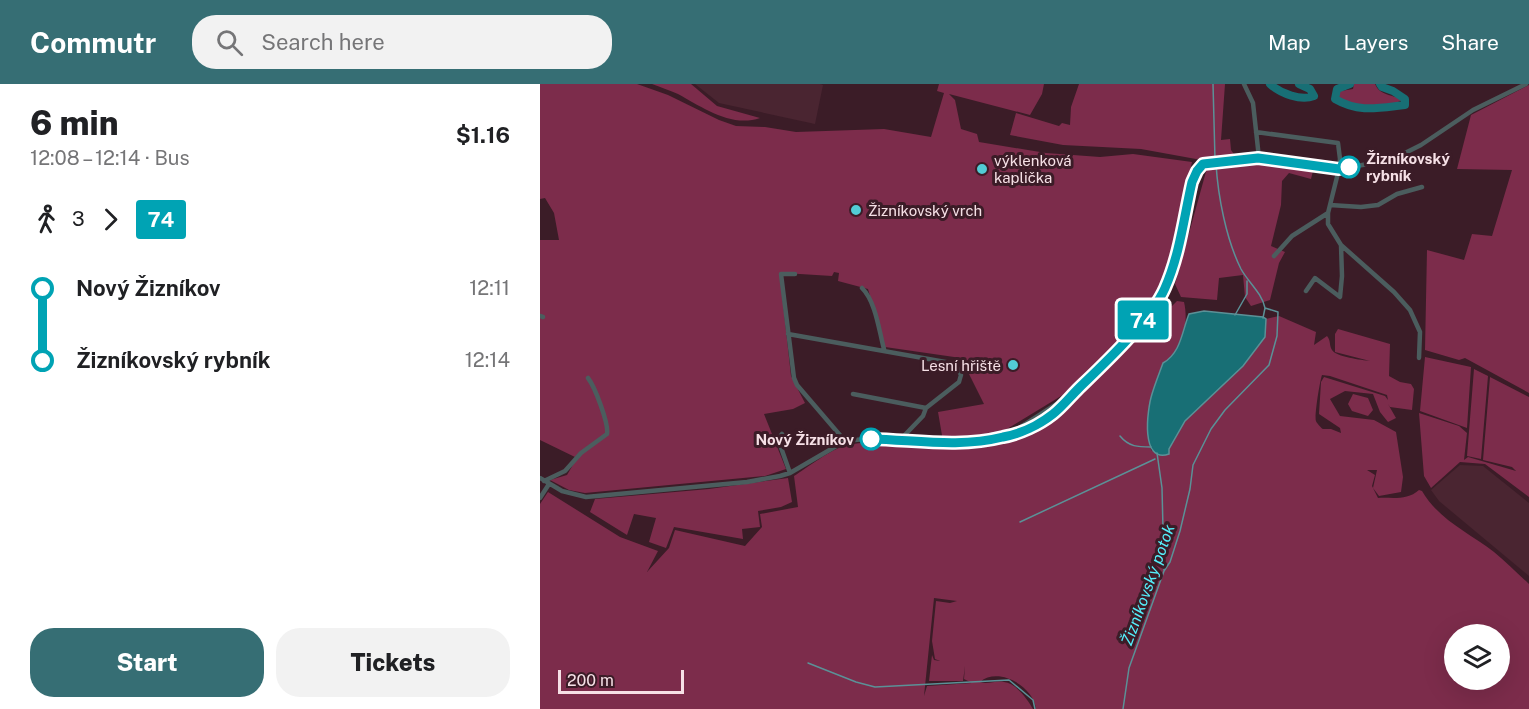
<!DOCTYPE html>
<meta charset="utf-8">
<style>
:root{--surface:#fff;--page:#f2f2f2;--text:#202124;--muted:#757577;--accent:#366e74}
body{margin:0;font-family:"Public Sans",sans-serif;background:var(--page);color:var(--text);height:100vh;display:flex;flex-direction:column;font-size:22px;white-space:nowrap}
*{box-sizing:border-box;margin:0}
p{font-size:20px;color:var(--muted)}
.icon{flex:none;width:33px;height:33px;fill:none;stroke:currentColor;stroke-width:2;stroke-linecap:round;stroke-linejoin:round}
.map{position:relative;flex:1;overflow:hidden}
.side{display:flex;flex-direction:column;background:var(--surface);width:540px}
.side>*{flex:none}
.badge{padding:0 12px;border-radius:4px;font-size:21px;line-height:39px}
.fabs{position:absolute;left:904px;top:540px;display:grid;gap:12px}
.fabs a{display:grid;place-items:center;width:66px;height:66px;border-radius:50%;background:var(--surface);box-shadow:0 6px 24px #0002;font-size:30px}
.scale{position:absolute;left:18px;bottom:15px;width:126px;box-sizing:border-box;padding-left:6px;border:3px solid #f6e0e6;border-top:0;font-size:16px;line-height:21px;white-space:nowrap;color:#f6e0e6;-webkit-text-stroke:4px #3b1c27;paint-order:stroke}
.map>.badge{position:absolute;translate:-50% -50%;box-shadow:0 0 0 3px #fff}
.legs{display:flex;align-items:center;gap:9px;height:66px;padding:0 30px;font-size:20px}
.legs p{margin-inline-start:auto}
.overview{display:flex;align-items:center;justify-content:space-between;height:102px;padding:0 30px}
h1{font-size:33px;font-weight:800;line-height:45px}
.button{display:flex;gap:12px;margin-top:auto;padding:12px 30px}
.button a{flex:1;height:69px;border-radius:24px;background:var(--accent);color:#fff;font-size:24px;font-weight:800;line-height:69px;text-align:center}
.button a+a{background:var(--page);color:var(--text)}
ul{padding:0 30px;list-style:none}
li{display:flex;align-items:center;gap:21px;height:72px;font-size:22px}
li i{display:grid;place-items:center;width:9px;height:100%;margin:0 8px;background:currentColor}
li i::after{content:'';width:15px;height:15px;margin:-8px;border:4px solid;border-radius:50%;background:var(--surface)}
li p{margin-inline-start:auto}
li:first-child i{background:linear-gradient(#0000 50%,currentColor 0)}
li:last-child i{background:linear-gradient(currentColor 50%,#0000 0)}
header{display:flex;align-items:center;gap:36px;box-sizing:border-box;height:84px;padding:0 30px;background:var(--accent);color:#fff}
header strong{font-size:28px}
nav{display:flex;gap:33px;margin-inline-start:auto;font-size:21px}
.search{width:420px;height:54px;background:var(--page);display:flex;align-items:center;gap:15px;box-sizing:border-box;padding:0 21px;border-radius:24px;color:var(--muted);font-size:22px}
main{display:flex;flex:1;min-height:0}
.map>svg:first-child{display:block}
</style>
<header>
<strong>Commutr</strong>
<div class="search"><svg class="icon" aria-label="search" viewBox="0 0 24 24"><circle cx="10" cy="10" r="6"/><path d="M15 15l6 6"/></svg>Search here</div>
<nav><a>Map</a><a>Layers</a><a>Share</a></nav>
</header>
<main>
<section class="side">
<div class="overview"><div><h1>6 min</h1><p>12:08 – 12:14 · Bus</p></div><b>$1.16</b></div>
<div class="legs"><svg class="icon" aria-label="walk" viewBox="0 0 24 24"><circle cx="13" cy="4" r="2"/><path d="M13 8l-2 6 4 7M11 14l-3 7M7 12l3-4h3l4 4"/></svg>3<svg class="icon" aria-label="forward" viewBox="0 0 24 24"><path d="M9 5l7 7-7 7"/></svg><b class="badge" style="background:#00a3b4;color:#fff">74</b></div>
<ul>
<li><i style="color:#00a3b4"></i><b>Nový Žizníkov</b><p>12:11</p></li>
<li><i style="color:#00a3b4"></i><b>Žizníkovský rybník</b><p>12:14</p></li>
</ul>
<div class="button"><a>Start</a><a>Tickets</a></div>
</section>
<div class="map">
<svg width="989" height="625" viewBox="0 0 989 625">
<rect width="100%" height="100%" fill="#3b1c27"/>
<!-- built -->
<path fill="#4a2531" d="M155,0H280L283,1L275,40L179,19Z
M920,381L943,382L989,419V492L899,417L891,406Z"/>
<!-- green -->
<path fill="#7c2c4b" fill-rule="evenodd" d="M0,0H97L128,11L179,36L196,42L225,43L256,48L344,45L391,53L404,9L397,7L399,0H504L502,10L490,31L409,10L415,16L421,45L437,50L439,58L506,69L560,73L593,70L652,78L623,199L608,226L562,278L526,309L462,348L433,356L403,357L398,328L444,320L421,274L345,263L328,205L298,197L299,189L294,188L292,192L244,189L240,192L251,292L265,319L253,325L224,330L246,385L225,392L45,409L29,406L10,396L27,391L37,374L0,356V156H19L14,129L5,114L0,115Z
M112,0H151L177,22L220,34C191,44 162,23 138,10C129,6 120,3 112,0Z
M539,0H685L681,56L690,55L691,66L696,73L656,75L601,65L523,61L470,51L476,29L519,42L522,39L530,41L531,23Z
M814,0H835C840,12 852,10 862,16L854,20L817,23L796,13L801,7L813,5Z
M989,1V309L925,274L919,276L885,266L887,166L924,176L932,150L952,152L972,86L917,85L931,31Z
M713,75L774,83L771,95L749,89L742,97L741,121L731,162L745,168L739,179L730,216L711,222L705,213L703,191L679,194L677,216L641,213L635,200L667,84L697,82Z
M622,216L632,222L637,217L644,218C649,239 643,268 623,279C610,314 607,329 611,366L621,371L632,360L645,337L703,282L725,253L726,235L739,232L776,248L774,261L787,252C791,257 789,261 792,266C796,273 822,276 830,277L795,268V250L798,245L850,260L849,292L860,298L871,300L874,305L872,326L850,323L848,320L856,334L848,338L840,328L833,310L805,307L790,315L800,332L834,336L856,348L863,393L861,408L839,412L833,404L837,386H827L835,391L832,402L838,414C852,413 867,417 879,406L882,407C899,436 928,448 954,468C966,478 977,489 989,500V625H496C494,603 459,582 440,598C448,601 456,596 464,598C476,599 488,616 493,625H0V420L8,408L80,453L118,467L107,488L129,464L135,446L205,462L222,443L220,430L258,423L254,392C267,384 291,365 305,362C320,357 339,359 355,359C391,361 434,368 469,355C523,336 573,270 613,229ZM782,291L790,292L847,311L848,316L845,312L784,293L781,298L779,330L800,344L801,349L791,345H783C782,345 776,338 776,337C774,333 780,296 782,291ZM394,514L417,517L410,519L396,517L392,557L395,575L400,577L394,576L392,571L389,597H423L425,582L424,595L432,599L387,602L384,612ZM915,550H960V596H915Z
M885,273L931,283L927,344L880,327Z
M934,285L948,292L941,375L927,372Z
M950,293L989,313V413L945,380L920,378L891,404L884,392L879,329L919,342L927,349L924,376L928,373L976,387L972,383L943,376Z
M813,310L828,314L833,326L828,332L812,327L808,320Z
M248,394L252,418L241,423L218,427L220,443L202,445L203,455L134,443L126,464L109,458L116,434L94,430L87,451L50,428L55,415L169,405Z"/>
<!-- water -->
<path fill="#186f75" stroke="#5b9197" stroke-width="1.5" d="M664,227L723,233L726,235L725,253L703,282L645,337L629,365V370C600,380 607,326 612,310C615,300 619,290 623,279C641,269 642,247 649,230Z"/>
<g fill="none" stroke-linecap="round" stroke-linejoin="round">
<!-- stream -->
<path stroke="#5b9197" stroke-width="1.5" d="M673,0L675,75
M695,231L707,210V197
M723,234L725,224
M580,352C589,363 598,363 611,363
M617,369L622,404L624,486
M480,438L615,375
M268,579L316,598L335,603L469,596L493,616L495,625
M583,625L589,584L624,487L630,478L640,447L650,405L653,381L671,345L685,326L729,281L737,252L738,228L725,224C722,209 708,198 701,185C686,155 678,112 676,80"/>
<!-- river -->
<path stroke="#186f75" stroke-width="8" d="M730,0C741,10 761,17 774,12L770,5L759,0
M810,0L797,5L795,15C819,29 838,24 865,21V15L853,7L842,3L840,0"/>
<!-- minor -->
<path stroke="#4b5d5e" stroke-width="4.5" d="M704,0L713,19L719,74
M790,121L821,123L838,121L857,110L882,103
M734,172L752,152L788,129
M255,190H241L254,294L257,301L305,357
M322,204C336,218 339,247 344,265
M766,207L775,194L800,213L802,192L801,161
M0,232L3,233
M248,250L411,279L417,283L421,291L419,298L386,324L383,332L360,356
M879,274L880,248L870,226L854,208L801,161L788,140V129L799,85L834,79L865,69L881,61L933,26L986,0
M313,310L386,324
M471,349L529,312
M242,350L238,355L250,389
M0,394L22,407L46,413L207,398L240,392L250,389L305,357L325,355L392,359H435L466,353L493,343L513,331L568,276L610,228L624,206L636,172L653,97L657,87L663,79L719,74L799,85L800,75L798,59L716,48
M4,397L25,387L41,369L67,350C69,340 55,303 48,294
M0,414L9,400"/>
</g>
<g fill="none" stroke-linecap="round" stroke-linejoin="round">
<defs>
<path id="line-1" d="M331,355C376,356 419,364 463,353C480,350 499,341 513,330C522,323 530,313 539,304C565,279 611,236 625,204C640,170 644,133 652,98L657,87L663,80L718,74L799,85L809,83"/>
</defs>
<!-- line-1 casing -->
<use href="#line-1" stroke="#fff" stroke-width="14"/>
<!-- line-1 -->
<use href="#line-1" stroke="#00a3b4" stroke-width="9"/>
</g>
<!-- markers -->
<g fill="#fff" stroke="#00a3b4" stroke-width="3">
<circle cx="809" cy="83" r="10"/>
<circle cx="331" cy="355" r="10"/>
</g>
<g fill="#52ccd5" stroke="#3b1c27" stroke-width="2">
<circle cx="442" cy="85" r="6"/>
<circle cx="316" cy="126" r="6"/>
<circle cx="473" cy="281" r="6"/>
</g>
<g text-anchor="middle" dominant-baseline="central" stroke-width="6" stroke-linejoin="round" paint-order="stroke">
<!-- stop labels -->
<g font-size="15" font-weight="bold" fill="#f6e0e6" stroke="#3b1c27" text-anchor="start">
<text x="826" y="74">Žizníkovský<tspan x="826" dy="17">rybník</tspan></text>
<text x="314" y="355" text-anchor="end">Nový Žizníkov</text>
</g>
<!-- poi labels -->
<g font-size="15" fill="#f6e0e6" stroke="#3b1c27" text-anchor="start">
<text x="454" y="76">výklenková<tspan x="454" dy="17">kaplička</tspan></text>
<text x="328" y="126">Žizníkovský vrch</text>
<text x="461" y="281" text-anchor="end">Lesní hřiště</text>
</g>
<!-- water labels -->
<g font-size="16" font-style="italic" fill="#55eefa" stroke="#3b1c27">
<text transform="translate(608 501) rotate(-70)">Žizníkovský potok</text>
</g>
</g>
</svg>
<div class="fabs">
<a><svg class="icon" aria-label="layers" viewBox="0 0 24 24"><path d="M12 4l9 5-9 5-9-5zM3 14l9 5 9-5"/></svg></a>
</div>
<div class="scale">200 m</div>
<b class="badge" style="left:603px;top:236px;background:#00a3b4;color:#fff">74</b>
</div>
</main>
